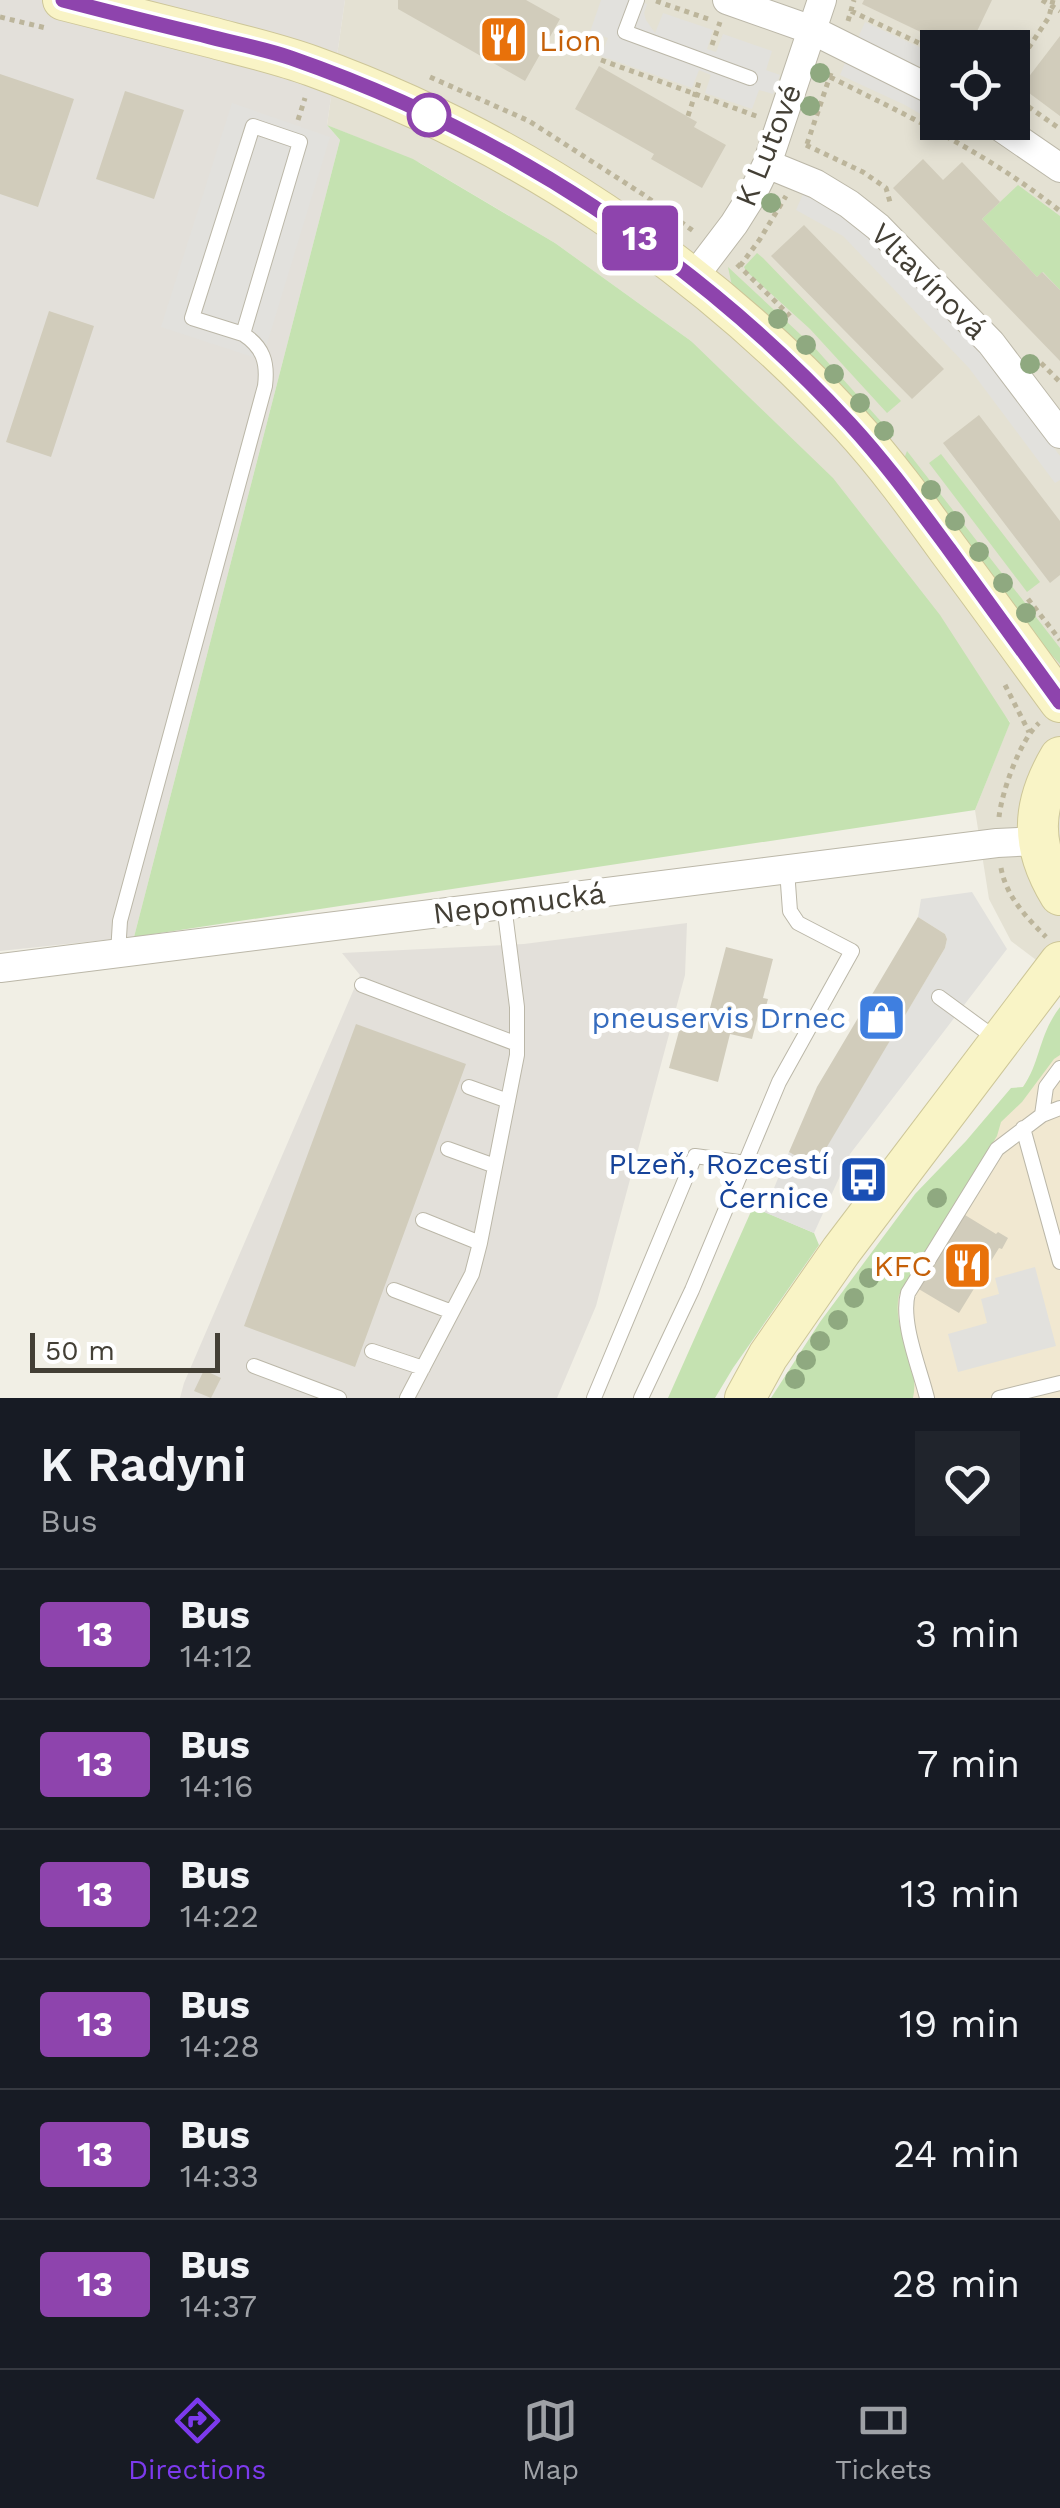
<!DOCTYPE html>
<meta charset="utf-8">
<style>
:root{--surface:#171b24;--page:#20242c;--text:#f1f3f6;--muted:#9ea1a6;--line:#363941;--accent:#7c3aed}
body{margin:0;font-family:"Work Sans",sans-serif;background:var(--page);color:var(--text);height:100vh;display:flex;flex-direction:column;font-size:38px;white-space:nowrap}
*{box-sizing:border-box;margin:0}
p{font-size:32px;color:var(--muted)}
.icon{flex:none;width:55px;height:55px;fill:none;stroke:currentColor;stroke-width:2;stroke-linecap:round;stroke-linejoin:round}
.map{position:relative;height:1398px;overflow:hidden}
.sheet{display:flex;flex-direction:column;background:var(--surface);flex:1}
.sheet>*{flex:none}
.badge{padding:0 20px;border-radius:8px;font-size:35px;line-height:65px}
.buttons{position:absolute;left:920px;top:30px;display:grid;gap:20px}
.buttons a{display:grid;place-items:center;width:110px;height:110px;border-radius:0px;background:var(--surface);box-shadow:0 5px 15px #0003;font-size:50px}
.scale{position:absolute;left:30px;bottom:25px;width:190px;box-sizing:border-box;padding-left:10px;border:5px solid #433f35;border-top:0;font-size:28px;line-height:35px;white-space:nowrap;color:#433f35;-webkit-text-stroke:8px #fff;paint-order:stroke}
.map>.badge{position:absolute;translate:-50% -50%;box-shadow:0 0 0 5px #fff}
.round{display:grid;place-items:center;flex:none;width:105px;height:105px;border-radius:0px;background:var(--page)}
.head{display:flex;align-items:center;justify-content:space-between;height:170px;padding:0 40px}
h1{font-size:48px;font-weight:600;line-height:75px}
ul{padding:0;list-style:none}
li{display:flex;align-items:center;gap:30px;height:130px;padding:0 40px;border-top:2px solid var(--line)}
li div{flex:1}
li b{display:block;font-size:38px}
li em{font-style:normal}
li .badge{min-width:110px;font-weight:700;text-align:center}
.tab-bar{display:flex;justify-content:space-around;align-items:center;height:140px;border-top:2px solid var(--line);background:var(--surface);font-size:28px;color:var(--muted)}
.tab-bar a{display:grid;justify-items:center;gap:5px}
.tab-bar .active{color:var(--accent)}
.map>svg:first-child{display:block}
</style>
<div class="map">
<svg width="1060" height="1398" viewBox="0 0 1060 1398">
<rect width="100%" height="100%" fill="#f1efe5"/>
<!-- residential -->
<path fill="#e4e1d3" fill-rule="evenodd" d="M345,0H1060V978L1011,941L989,899L975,810L1010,722L691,341L555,243L420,163L327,125ZM938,48H1012V122H938Z"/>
<!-- commercial -->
<path fill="#f1e8d1" d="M1060,1031V1398H818L1033,1072Z"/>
<!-- industrial -->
<path fill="#e3e0da" d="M0,0H345L327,125L340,140L134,937L0,951Z
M687,923L685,975L596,1306L557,1398H180L184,1383L360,975L342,953L524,944Z"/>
<!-- green -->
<path fill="#c5e2b1" d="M327,125L413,159L555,243L691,341L833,478L940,615L1010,723L975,810L134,937L340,140Z
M1018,185L1060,216V290L1043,272L1037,277L982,219Z
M757,253L763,258L901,401L887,413L810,329L746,271L744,267Z
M728,267L815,348L894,436L882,439L732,286Z
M907,451L1060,648V664L1033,635L902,464Z
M941,454L1040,582L1027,592L929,463Z
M1060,1007V1055L1054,1059L1022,1102L1001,1122L997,1136L899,1295C891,1330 921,1363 913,1398H771L820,1322L915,1194L966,1141L1011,1088L1023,1087C1041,1061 1038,1036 1060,1007Z
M753,1207L814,1233L819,1245L733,1368L715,1398H668Z"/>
<!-- parking -->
<path fill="#e2e1dd" d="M601,0H636L647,4L644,13L646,20L655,33L663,13L713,30L707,49L716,52L723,34L772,51L766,70L780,75L773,94L759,90L752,109L705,93L711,75L699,70L692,88L601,56L608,38L590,32Z
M865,22L932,53L924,69L858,38Z
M848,56L937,100L936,123L905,105L840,75Z
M232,103L330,137L262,360L161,327Z
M803,194L851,219L982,351L1060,456V480L1055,483L969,368L843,236L796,210Z
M972,892L1007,949L850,1154L814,1233L764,1212L789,1152L815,1166L945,948L947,939L945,934L918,917L921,899Z
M1035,1267L1056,1346L958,1372L948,1334L987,1323L981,1299L999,1294L995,1278Z"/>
<!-- building -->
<path fill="#d1ccbb" d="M398,0H526L560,19L525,81L398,9Z
M864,0H992L969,48H954L862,4Z
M1060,36V116L1021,87Z
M599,66L697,122L694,127L726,145L702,188L651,159L654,154L575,109Z
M0,74L74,99L38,207L0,194Z
M125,91L184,110L154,199L96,179Z
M923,159L943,180L962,162L1000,202L982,219L1037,277L1042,272L1060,290V361L893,188Z
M804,225L944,369L912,399L771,256Z
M49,311L94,326L51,457L6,442Z
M979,415L1060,521V575L1050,583L943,443Z
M918,917L945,934L947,939L945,948L815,1167L789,1152L817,1087Z
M726,947L773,959L763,998L768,999L763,1017L758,1016L752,1039L730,1034L718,1082L669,1068L682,1020L705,1027Z
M356,1024L466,1064L355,1367L244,1326Z
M965,1215L996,1234L998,1232L1008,1238L1002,1249L999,1248L959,1313L917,1288Z
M204,1370L221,1378L211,1398L194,1391Z"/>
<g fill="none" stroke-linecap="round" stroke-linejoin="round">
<defs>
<path id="lane" d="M637,0L625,32L750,78
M118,953L120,921L265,386C268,362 263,347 243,334L300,142L253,126L192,318L243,334
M362,985L517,1044
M939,997L995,1038
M469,1087L508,1101
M1042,1115L1046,1087L1060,1068
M1023,1128L1060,1262
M448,1149L495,1166
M423,1220L480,1243
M394,1290L452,1312
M372,1351L423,1368
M254,1366L339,1398
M407,1398L472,1274L480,1243L517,1055V1007L504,905
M594,1398L695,1156L746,1163
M641,1398L692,1290L779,1082L852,951L798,923L790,911L787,870
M927,1398C920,1369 900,1322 908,1293L997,1149L1042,1115L1060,1108
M999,1398L1060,1383"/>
<path id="street" d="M727,0L812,30L938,93
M993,122L1060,168
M767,164L816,184L849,204L878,227L991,343L1060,434
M693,278L734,224L751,197L767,164L822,0
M0,968L997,843L1038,841"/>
<path id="secondary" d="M63,0C112,12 161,25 210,37C244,46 279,54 312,66C517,140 702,264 850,424C886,463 917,506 948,549C986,600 1023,651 1060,702
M1060,757C1031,806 1030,846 1060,895
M745,1398L768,1356L841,1251L1060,962"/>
</defs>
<!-- lane casing -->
<use href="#lane" stroke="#bbb7a8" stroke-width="16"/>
<!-- street casing -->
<use href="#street" stroke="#bbb7a8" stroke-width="30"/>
<!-- secondary casing -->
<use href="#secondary" stroke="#cdc698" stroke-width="42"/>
<!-- path -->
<path stroke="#bcb59b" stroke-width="5" stroke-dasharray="5 5" stroke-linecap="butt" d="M1042,0L1060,11
M656,1L711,20
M851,11L938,52
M0,17L46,28
M848,21L854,0
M712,45L720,22
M601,60L759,117
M1012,73L1049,17L1053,0
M430,77L529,121L644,195L696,233
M830,77C912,118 987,153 1060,211
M1012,95L1060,129
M688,116L700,79
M298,120L305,98
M807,144L832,70
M806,145L863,172L886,188L890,202
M737,264L790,316
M740,266L760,239L786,196
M1041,363L1060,382
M1028,599L1060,640
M1005,685L1029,732
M999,817C1002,791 1020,740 1039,723
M1001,868C1006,896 1026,917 1046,937"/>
<!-- lane -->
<use href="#lane" stroke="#fff" stroke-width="14"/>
<!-- street -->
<use href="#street" stroke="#fff" stroke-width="28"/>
<!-- secondary -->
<use href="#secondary" stroke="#f9f4c6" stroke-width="40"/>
</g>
<!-- trees -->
<g fill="#8fa980">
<circle cx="820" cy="73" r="10"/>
<circle cx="810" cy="106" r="10"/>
<circle cx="771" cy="203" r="10"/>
<circle cx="778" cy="319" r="10"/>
<circle cx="806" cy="345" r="10"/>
<circle cx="1030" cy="364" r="10"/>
<circle cx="834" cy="374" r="10"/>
<circle cx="860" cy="403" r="10"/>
<circle cx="884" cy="431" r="10"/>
<circle cx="931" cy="490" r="10"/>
<circle cx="955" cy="521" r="10"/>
<circle cx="979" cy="552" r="10"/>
<circle cx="1003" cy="583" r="10"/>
<circle cx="1026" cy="613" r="10"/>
<circle cx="937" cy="1198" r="10"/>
<circle cx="869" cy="1278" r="10"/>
<circle cx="854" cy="1298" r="10"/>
<circle cx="838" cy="1320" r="10"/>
<circle cx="820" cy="1341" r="10"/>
<circle cx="806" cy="1360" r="10"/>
<circle cx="795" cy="1379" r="10"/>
</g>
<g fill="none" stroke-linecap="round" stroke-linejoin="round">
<defs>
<path id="line" d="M63,0C109,12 156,24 203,35C232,43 262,48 291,58C504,132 697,258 850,424C886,463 917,506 949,549C986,600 1023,651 1060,702"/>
</defs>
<!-- line casing -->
<use href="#line" stroke="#fff" stroke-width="22"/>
<!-- line -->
<use href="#line" stroke="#8e44ad" stroke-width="15"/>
</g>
<!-- icons -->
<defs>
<symbol id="restaurant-square" viewBox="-11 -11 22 22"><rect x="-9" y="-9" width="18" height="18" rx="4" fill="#e8710a" stroke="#fff"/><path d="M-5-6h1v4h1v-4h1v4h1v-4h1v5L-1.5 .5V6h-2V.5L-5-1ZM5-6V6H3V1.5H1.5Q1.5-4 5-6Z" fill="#fff"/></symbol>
<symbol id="shop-square" viewBox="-11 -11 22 22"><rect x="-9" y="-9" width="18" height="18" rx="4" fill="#3f7fe0" stroke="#fff"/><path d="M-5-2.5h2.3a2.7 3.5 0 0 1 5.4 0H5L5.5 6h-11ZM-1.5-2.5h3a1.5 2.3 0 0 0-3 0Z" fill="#fff"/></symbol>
<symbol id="bus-square" viewBox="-11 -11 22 22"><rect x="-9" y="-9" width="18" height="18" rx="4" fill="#1a4fb4" stroke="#fff"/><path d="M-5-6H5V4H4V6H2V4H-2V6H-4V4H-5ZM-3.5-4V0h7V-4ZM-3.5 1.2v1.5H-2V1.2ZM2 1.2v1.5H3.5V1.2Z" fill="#fff"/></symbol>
</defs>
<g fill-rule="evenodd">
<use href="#restaurant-square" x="476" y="12" width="55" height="55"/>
<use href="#shop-square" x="854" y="990" width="55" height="55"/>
<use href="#bus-square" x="836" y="1152" width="55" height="55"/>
<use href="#restaurant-square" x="940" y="1238" width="55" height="55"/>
</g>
<!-- markers -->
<circle fill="#fff" stroke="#8e44ad" stroke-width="5" cx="429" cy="115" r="20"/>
<g text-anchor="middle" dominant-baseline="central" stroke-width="10" stroke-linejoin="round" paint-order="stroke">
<!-- food labels -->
<g font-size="30" fill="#c56008" stroke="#fff" text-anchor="start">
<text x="539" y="40">Lion</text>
<text x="932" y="1265" text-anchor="end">KFC</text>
</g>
<!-- street labels -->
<g font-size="30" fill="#433f35" stroke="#fff">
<text transform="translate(768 145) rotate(-68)">K Lutové</text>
<text transform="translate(929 281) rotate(45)">Vltavínová</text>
<text transform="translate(519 903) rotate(-7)">Nepomucká</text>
</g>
<!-- shop labels -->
<g font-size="30" fill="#366cbe" stroke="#fff" text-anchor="end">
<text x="846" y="1017">pneuservis Drnec</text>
</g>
<!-- transit labels -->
<g font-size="30" fill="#164399" stroke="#fff" text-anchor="end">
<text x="829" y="1163">Plzeň, Rozcestí<tspan x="829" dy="34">Černice</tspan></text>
</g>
</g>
</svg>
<div class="buttons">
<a><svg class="icon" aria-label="locate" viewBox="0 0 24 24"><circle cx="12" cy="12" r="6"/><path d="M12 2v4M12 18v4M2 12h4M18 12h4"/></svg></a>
</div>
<div class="scale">50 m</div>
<b class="badge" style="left:640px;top:238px;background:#8e44ad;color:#fff">13</b>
</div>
<section class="sheet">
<div class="head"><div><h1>K Radyni</h1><p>Bus</p></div><a class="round"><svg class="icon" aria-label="heart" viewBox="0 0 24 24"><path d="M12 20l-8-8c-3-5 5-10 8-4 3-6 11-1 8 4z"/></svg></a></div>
<ul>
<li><span class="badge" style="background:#8e44ad;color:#fff">13</span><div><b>Bus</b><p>14:12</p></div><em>3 min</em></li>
<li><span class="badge" style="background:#8e44ad;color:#fff">13</span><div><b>Bus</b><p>14:16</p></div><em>7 min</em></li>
<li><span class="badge" style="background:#8e44ad;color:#fff">13</span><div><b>Bus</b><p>14:22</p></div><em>13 min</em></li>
<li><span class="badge" style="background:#8e44ad;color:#fff">13</span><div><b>Bus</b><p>14:28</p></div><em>19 min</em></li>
<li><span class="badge" style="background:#8e44ad;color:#fff">13</span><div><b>Bus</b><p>14:33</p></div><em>24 min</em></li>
<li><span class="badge" style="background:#8e44ad;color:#fff">13</span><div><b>Bus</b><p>14:37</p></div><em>28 min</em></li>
</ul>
</section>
<nav class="tab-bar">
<a class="active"><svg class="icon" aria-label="directions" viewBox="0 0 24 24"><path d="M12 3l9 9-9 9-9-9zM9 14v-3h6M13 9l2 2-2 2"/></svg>Directions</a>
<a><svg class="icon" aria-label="map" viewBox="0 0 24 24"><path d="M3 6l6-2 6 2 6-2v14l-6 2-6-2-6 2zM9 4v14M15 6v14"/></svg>Map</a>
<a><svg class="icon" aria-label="tickets" viewBox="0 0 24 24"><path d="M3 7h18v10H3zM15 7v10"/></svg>Tickets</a>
</nav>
